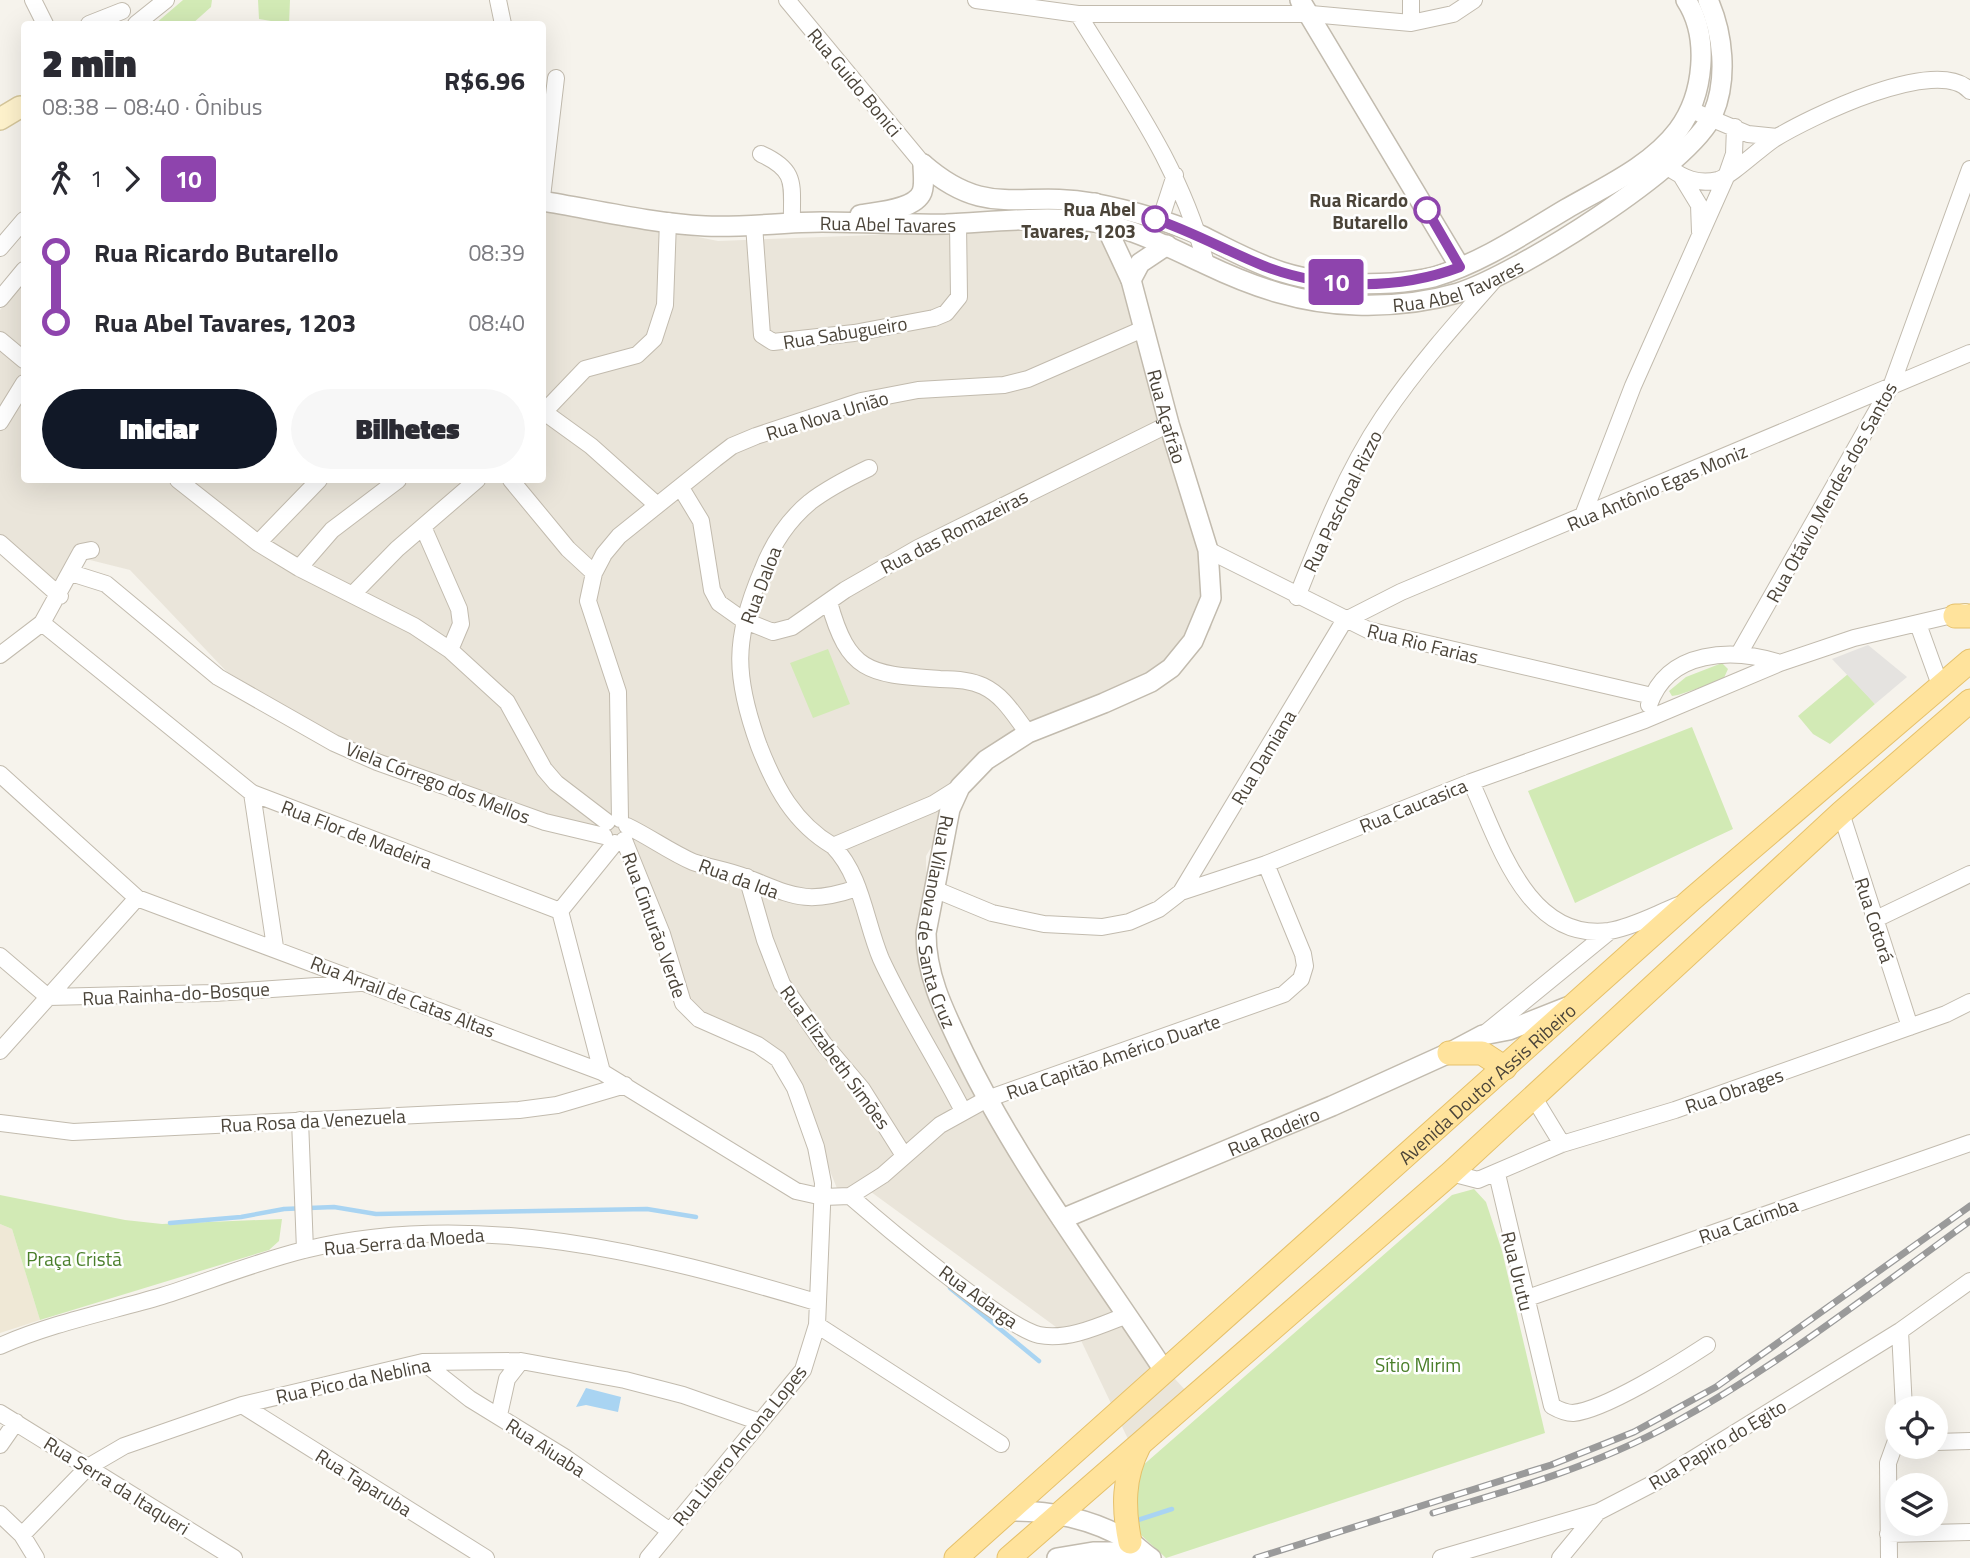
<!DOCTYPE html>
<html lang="pt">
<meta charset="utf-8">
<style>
:root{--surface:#fff;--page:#f7f7f7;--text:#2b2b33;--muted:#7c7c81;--accent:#111827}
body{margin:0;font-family:"Titillium Web",sans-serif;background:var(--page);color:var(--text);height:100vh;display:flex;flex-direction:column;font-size:26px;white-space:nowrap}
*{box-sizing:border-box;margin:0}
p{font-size:23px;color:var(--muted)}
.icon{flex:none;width:38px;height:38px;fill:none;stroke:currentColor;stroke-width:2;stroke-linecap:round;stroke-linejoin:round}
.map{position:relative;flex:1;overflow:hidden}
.panel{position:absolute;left:21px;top:21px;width:525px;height:462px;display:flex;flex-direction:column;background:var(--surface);border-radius:7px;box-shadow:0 7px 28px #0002}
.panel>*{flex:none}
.badge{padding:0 14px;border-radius:5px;font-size:24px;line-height:46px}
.buttons{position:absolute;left:1885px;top:1396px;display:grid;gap:14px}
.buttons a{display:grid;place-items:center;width:63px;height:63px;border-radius:50%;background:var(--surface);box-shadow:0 7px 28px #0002;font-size:35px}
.map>.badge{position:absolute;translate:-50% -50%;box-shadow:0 0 0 4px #fff}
.legs{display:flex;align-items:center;gap:10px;height:77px;padding:0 21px;font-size:23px}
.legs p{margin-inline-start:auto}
.headline{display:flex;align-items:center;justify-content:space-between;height:119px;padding:0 21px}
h1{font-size:38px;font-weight:800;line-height:52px}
.primary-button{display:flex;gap:14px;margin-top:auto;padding:14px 21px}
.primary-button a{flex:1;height:80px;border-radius:42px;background:var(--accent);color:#fff;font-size:28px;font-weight:800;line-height:80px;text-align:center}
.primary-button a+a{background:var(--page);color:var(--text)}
ul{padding:0 21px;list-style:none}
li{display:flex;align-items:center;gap:24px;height:70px;font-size:26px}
li i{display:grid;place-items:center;width:10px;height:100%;margin:0 9px;background:currentColor}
li i::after{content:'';width:18px;height:18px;margin:-9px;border:5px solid;border-radius:50%;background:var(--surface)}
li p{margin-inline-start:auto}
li:first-child i{background:linear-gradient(#0000 50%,currentColor 0)}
li:last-child i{background:linear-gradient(currentColor 50%,#0000 0)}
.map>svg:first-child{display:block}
</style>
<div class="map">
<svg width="1970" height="1558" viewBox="0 0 1970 1558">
<rect width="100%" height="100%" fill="#f6f3ec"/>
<!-- residential -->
<path fill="#eae5da" d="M543,206L718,241L978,231H1087L1104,238L1154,332L1179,426L1221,558L1211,629L1165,683L1027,736L963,794L926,856L927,945L990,1100L1142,1343L1198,1404L1137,1458L1076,1330L1056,1327L867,1189L842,1201L785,1058L692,1014L630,837L578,832L379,761L227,672L130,570L78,557L65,596L0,539V310L24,282V480H542Z"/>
<!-- education -->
<path fill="#efe8d6" d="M0,1224L12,1229L40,1320L0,1333Z"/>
<!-- green -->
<path fill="#d2eab5" d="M183,0H212L211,7L192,24H155Z
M258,0H290L289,24L259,19Z
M828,649L850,704L813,718L790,663Z
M1722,663L1728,669L1723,680L1678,695L1672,696L1669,691L1686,677Z
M1848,674L1875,704L1830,744L1813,734L1798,716Z
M1692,727L1733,829L1575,903L1528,791Z
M1474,1189L1486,1202L1502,1251L1545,1433L1166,1558L1141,1535L1125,1509L1141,1467L1452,1195Z
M0,1195L125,1220L162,1224L282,1219L279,1241L269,1250L40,1320L12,1229L0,1224Z"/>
<!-- parking -->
<path fill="#e5e3e0" d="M1868,645L1907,677L1875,704L1832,659Z"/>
<!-- water -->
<path fill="#a9d4f2" d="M586,1388L621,1397L618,1412L586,1405L576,1407Z"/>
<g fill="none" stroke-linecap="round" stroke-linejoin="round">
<!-- stream -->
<path stroke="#a9d4f2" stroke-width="4.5" d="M170,1223L241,1217L284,1209L334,1207L376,1214L647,1209L696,1217
M950,1288L1039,1361
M1138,1520L1172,1509"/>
<defs>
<path id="minor" d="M33,0L45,24
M498,0L503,24
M787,0L923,164
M976,0L1078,14H1311L1411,23L1453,14L1474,0
M1411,0V23
M1078,14C1129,97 1182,169 1206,264
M89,24L122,11
M136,24L166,0
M1691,110L1748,134L1777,137
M761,154C799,171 791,186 792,223
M1668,167C1683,178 1698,185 1718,180C1731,176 1759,149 1774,139C1808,118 1938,54 1970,91
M1682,177L1699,205L1700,232
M542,197L556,78
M1160,221L1175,175
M754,225L762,335L773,342L854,333L934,318L946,313L959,297L958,223
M0,248L24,220
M0,299L24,270
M0,340L24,360
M544,412L591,446L657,505
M542,414L585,369L637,355L654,339L665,305L668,221
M0,422L24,383
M869,468C848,478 828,488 810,502C787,521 772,545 762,571C733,639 734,677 759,746C775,787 794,823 833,846L933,804L960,787
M178,480L258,543L299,568L414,626L450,650L507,702L544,769L556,783L607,822
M511,480L568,549L594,573
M681,488L701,521L712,590L719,603L743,620L773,632L792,627L845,590L918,548L1169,424
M1582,518L1633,386L1726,177L1734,154L1735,127
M424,529L459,609L461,624L450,650
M0,543L60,596
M258,543L319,480
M1208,550L1368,630L1652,696
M299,568L332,530L398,480
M71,573L106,584L218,677L334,743L377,762L545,822L604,836
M353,594L397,549L477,480
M1297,597C1321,536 1346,472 1383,417C1416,368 1456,323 1495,279
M829,602C849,675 871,674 940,679C954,679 970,680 983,686C1004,696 1014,715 1028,733
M42,623L252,793L560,911
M1918,624L1940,685
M1740,652L1892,384L1970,169
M0,655L42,623L81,552L91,550
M1649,705C1668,649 1733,648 1780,663
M0,774L137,898L602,1072L796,1191L823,1197L850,1196L883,1175L940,1125L987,1099L1284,994L1301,979L1305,966L1303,954L1266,864
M1471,782C1498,839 1526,942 1609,931C1633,927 1656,914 1679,905
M252,793L275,947
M1841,813L1910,1027
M620,819L618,692L588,601L594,573L604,554L619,536L715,459L732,446L756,436L861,401L918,390L1004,385L1028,379L1143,329
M627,826C650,837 670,852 693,862C710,868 728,870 745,877C792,895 805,906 857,888
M624,840L662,934L683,1003L699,1019L758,1045L778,1059L795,1088L816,1147L823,1183L817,1325L803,1370L648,1558
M833,846C862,876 865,921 881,959C905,1011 937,1060 963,1111
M747,877L765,940L782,984L824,1044L862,1089L903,1154
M934,889L992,913L1044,924L1102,927L1129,922L1159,909L1181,892L1266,864L1471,782L1645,720L1780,663L1854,638L1965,612
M1181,892L1344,621L1401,592L1970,353
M560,911L602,1072
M560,911L615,843
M1876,919L1970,874
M0,956L48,997L214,993L360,983
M1483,1035L1610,931
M0,1051L137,898
M1534,1098L1562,1144
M300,1120L305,1250
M0,1123L73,1132L519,1110L557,1105L625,1085
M1451,1173L1478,1180L1562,1144L1675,1110L1946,1014L1970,1002
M1497,1174L1552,1406C1559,1410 1565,1413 1573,1413C1605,1410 1678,1364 1707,1345
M850,1196C882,1224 1004,1327 1039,1335C1068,1341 1101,1325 1127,1315
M1525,1299L1970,1143
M817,1325L1001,1444
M1900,1331L1904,1409
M0,1346C52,1323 108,1312 162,1296C209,1281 256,1262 304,1250C475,1208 652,1253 816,1302
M423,1362L470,1399L566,1458L670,1531
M242,1405L486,1558
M0,1413L234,1558
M499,1415L507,1379L521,1361
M1936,1442L1970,1441
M0,1445L16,1422
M0,1514L22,1535L36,1558
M1888,1534L1970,1532
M22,1535L88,1467L124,1446L242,1405L423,1362L521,1361L625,1380L683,1395L760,1422
M1441,1558L1598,1512L1654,1483L1900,1331L1970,1281
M1560,1558L1598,1512
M1889,1558L1888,1463L1897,1438"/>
<g id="tertiary">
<path d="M1300,0L1460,267"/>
<path d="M923,164C987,220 1020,190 1093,203C1129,210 1166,220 1200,235C1227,248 1253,263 1282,272C1317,283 1356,285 1392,283C1406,282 1421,280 1434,277C1481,263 1524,234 1566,209C1604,187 1651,166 1678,130C1704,95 1710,37 1686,0"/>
<path id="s1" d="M542,201C596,210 651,223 705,226C744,228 783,222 822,222C863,222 904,225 946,224C989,222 1033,217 1076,220C1122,222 1164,245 1205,264C1253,287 1302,304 1356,305C1389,306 1427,302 1458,293C1514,276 1691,166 1713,114C1728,79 1723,33 1708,0"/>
<path id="s2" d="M1095,203L1131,280L1169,424L1208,550L1211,598L1193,641L1171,668L1151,682L1104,703L1028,733L986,760L960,787L950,809L926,933C926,977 945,1013 964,1053C1019,1166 1096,1267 1165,1372"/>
<path d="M860,215C876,212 915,210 922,192C925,184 923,173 923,164"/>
<path d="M1131,280L1140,263L1167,245"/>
<path id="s3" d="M1062,1219L1332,1106L1449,1053L1483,1035L1509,1030L1567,1007"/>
<path d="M1008,1511C1049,1510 1094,1519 1129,1541C1137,1546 1143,1553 1151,1558"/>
<path d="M1057,1558L1093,1552H1141"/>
</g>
<path id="secondary" d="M0,119L20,107"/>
<g id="primary">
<path d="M1955,616H1970"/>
<path d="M1449,1053H1482L1505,1068"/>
<path d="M1130,1542C1123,1508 1123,1477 1139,1446"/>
<path id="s4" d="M956,1558L1691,900L1970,661"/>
<path d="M1009,1558L1451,1173L1841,813L1970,701"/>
</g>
</defs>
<!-- minor casing -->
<use href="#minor" stroke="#c2bbae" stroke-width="18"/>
<!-- tertiary casing -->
<use href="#tertiary" stroke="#c2bbae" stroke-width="22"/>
<!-- secondary casing -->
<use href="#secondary" stroke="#d6c79b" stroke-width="24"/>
<!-- primary casing -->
<use href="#primary" stroke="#e6c16a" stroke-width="25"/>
<!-- minor -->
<use href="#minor" stroke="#fff" stroke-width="16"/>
<!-- tertiary -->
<use href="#tertiary" stroke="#fff" stroke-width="19"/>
<!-- secondary -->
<use href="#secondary" stroke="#fff3cd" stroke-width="21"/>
<!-- primary -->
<use href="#primary" stroke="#ffe39c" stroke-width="23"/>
<defs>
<path id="rail" d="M1433,1513C1515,1489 1597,1465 1672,1424C1777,1367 1873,1291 1970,1221
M1256,1558L1551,1465L1634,1432L1716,1387L1970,1206"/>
</defs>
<!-- rail casing -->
<use href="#rail" stroke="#9a9a9a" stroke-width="7"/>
<!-- rail -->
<use href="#rail" stroke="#fff" stroke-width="4.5" stroke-dasharray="13" stroke-linecap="butt"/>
</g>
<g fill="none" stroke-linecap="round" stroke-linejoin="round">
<defs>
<path id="line-1" d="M1155,219C1193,232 1227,251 1264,266C1326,290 1399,290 1460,267L1427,210"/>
</defs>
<!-- line-1 casing -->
<use href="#line-1" stroke="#fff" stroke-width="16"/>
<!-- line-1 -->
<use href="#line-1" stroke="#8e44ad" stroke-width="10"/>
</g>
<!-- markers -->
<g fill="#fff" stroke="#8e44ad" stroke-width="3.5">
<circle cx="1427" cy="210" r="12"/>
<circle cx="1155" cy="219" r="12"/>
</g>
<g text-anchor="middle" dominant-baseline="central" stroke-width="5" stroke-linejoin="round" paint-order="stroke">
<!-- street labels -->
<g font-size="19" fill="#4b4439" stroke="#fff">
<text transform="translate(855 82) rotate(50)">Rua Guido Bonici</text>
<text stroke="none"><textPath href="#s1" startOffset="348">Rua Abel Tavares</textPath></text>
<text stroke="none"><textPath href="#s1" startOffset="936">Rua Abel Tavares</textPath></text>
<text transform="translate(845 332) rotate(-9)">Rua Sabugueiro</text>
<text transform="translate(827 415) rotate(-17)">Rua Nova União</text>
<text stroke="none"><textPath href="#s2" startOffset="226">Rua Açafrão</textPath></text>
<text transform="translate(1657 487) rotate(-23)">Rua Antônio Egas Moniz</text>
<text transform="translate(1831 492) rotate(-61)">Rua Otávio Mendes dos Santos</text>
<text transform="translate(1342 501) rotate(-64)">Rua Paschoal Rizzo</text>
<text transform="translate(954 531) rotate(-27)">Rua das Romazeiras</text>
<text transform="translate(760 585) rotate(-69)">Rua Daloa</text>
<text transform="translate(1423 643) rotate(14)">Rua Rio Farias</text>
<text transform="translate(1263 757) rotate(-59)">Rua Damiana</text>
<text transform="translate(438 782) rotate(21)">Viela Córrego dos Mellos</text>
<text transform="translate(1413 805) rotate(-22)">Rua Caucasica</text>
<text transform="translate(357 834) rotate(21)">Rua Flor de Madeira</text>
<text transform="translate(739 878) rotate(20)">Rua da Ida</text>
<text transform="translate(1875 920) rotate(72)">Rua Cotorá</text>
<text stroke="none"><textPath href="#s2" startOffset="880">Rua Vilanova de Santa Cruz</textPath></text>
<text transform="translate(655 925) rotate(70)">Rua Cinturão Verde</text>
<text transform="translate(176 993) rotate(-3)">Rua Rainha-do-Bosque</text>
<text transform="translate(403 996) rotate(21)">Rua Arrail de Catas Altas</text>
<text transform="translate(1113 1056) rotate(-19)">Rua Capitão Américo Duarte</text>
<text transform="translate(836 1057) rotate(54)">Rua Elizabeth Simões</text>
<text stroke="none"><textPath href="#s4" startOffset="712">Avenida Doutor Assis Ribeiro</textPath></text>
<text transform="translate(1734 1090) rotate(-19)">Rua Obrages</text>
<text transform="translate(313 1120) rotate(-3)">Rua Rosa da Venezuela</text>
<text stroke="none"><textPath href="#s3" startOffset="229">Rua Rodeiro</textPath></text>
<text transform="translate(1748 1220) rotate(-19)">Rua Cacimba</text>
<text transform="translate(404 1241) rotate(-5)">Rua Serra da Moeda</text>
<text transform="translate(1518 1271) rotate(76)">Rua Urutu</text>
<text transform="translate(979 1296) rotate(36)">Rua Adarga</text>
<text transform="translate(353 1380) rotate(-12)">Rua Pico da Neblina</text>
<text transform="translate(1717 1444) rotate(-31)">Rua Papiro do Egito</text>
<text transform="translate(739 1445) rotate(-51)">Rua Libero Ancona Lopes</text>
<text transform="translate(546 1447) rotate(33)">Rua Aiuaba</text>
<text transform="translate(364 1482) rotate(32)">Rua Taparuba</text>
<text transform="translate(117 1485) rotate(32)">Rua Serra da Itaqueri</text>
</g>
<!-- stop labels -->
<g font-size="19" font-weight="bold" fill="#4b4439" stroke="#fff" text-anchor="end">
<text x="1408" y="199">Rua Ricardo<tspan x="1408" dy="22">Butarello</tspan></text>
<text x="1136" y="208">Rua Abel<tspan x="1136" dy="22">Tavares, 1203</tspan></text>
</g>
<!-- park labels -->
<g font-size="19" fill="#4a7f2a" stroke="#fff">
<text x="74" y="1258">Praça Cristã</text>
<text x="1418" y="1364">Sítio Mirim</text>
</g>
</g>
</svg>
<div class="buttons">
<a><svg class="icon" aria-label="locate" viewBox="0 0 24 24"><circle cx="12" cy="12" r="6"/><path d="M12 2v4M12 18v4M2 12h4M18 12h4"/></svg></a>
<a><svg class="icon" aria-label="layers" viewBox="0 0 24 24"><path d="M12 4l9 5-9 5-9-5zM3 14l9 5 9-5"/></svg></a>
</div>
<b class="badge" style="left:1336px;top:282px;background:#8e44ad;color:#fff">10</b>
<section class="panel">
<div class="headline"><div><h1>2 min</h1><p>08:38 – 08:40 · Ônibus</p></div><b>R$6.96</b></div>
<div class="legs"><svg class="icon" aria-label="walk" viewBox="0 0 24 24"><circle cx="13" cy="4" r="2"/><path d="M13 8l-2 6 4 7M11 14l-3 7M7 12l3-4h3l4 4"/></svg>1<svg class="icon" aria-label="forward" viewBox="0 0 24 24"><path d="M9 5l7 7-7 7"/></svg><b class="badge" style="background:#8e44ad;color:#fff">10</b></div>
<ul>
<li><i style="color:#8e44ad"></i><b>Rua Ricardo Butarello</b><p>08:39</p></li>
<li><i style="color:#8e44ad"></i><b>Rua Abel Tavares, 1203</b><p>08:40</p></li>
</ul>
<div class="primary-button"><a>Iniciar</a><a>Bilhetes</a></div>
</section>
</div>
